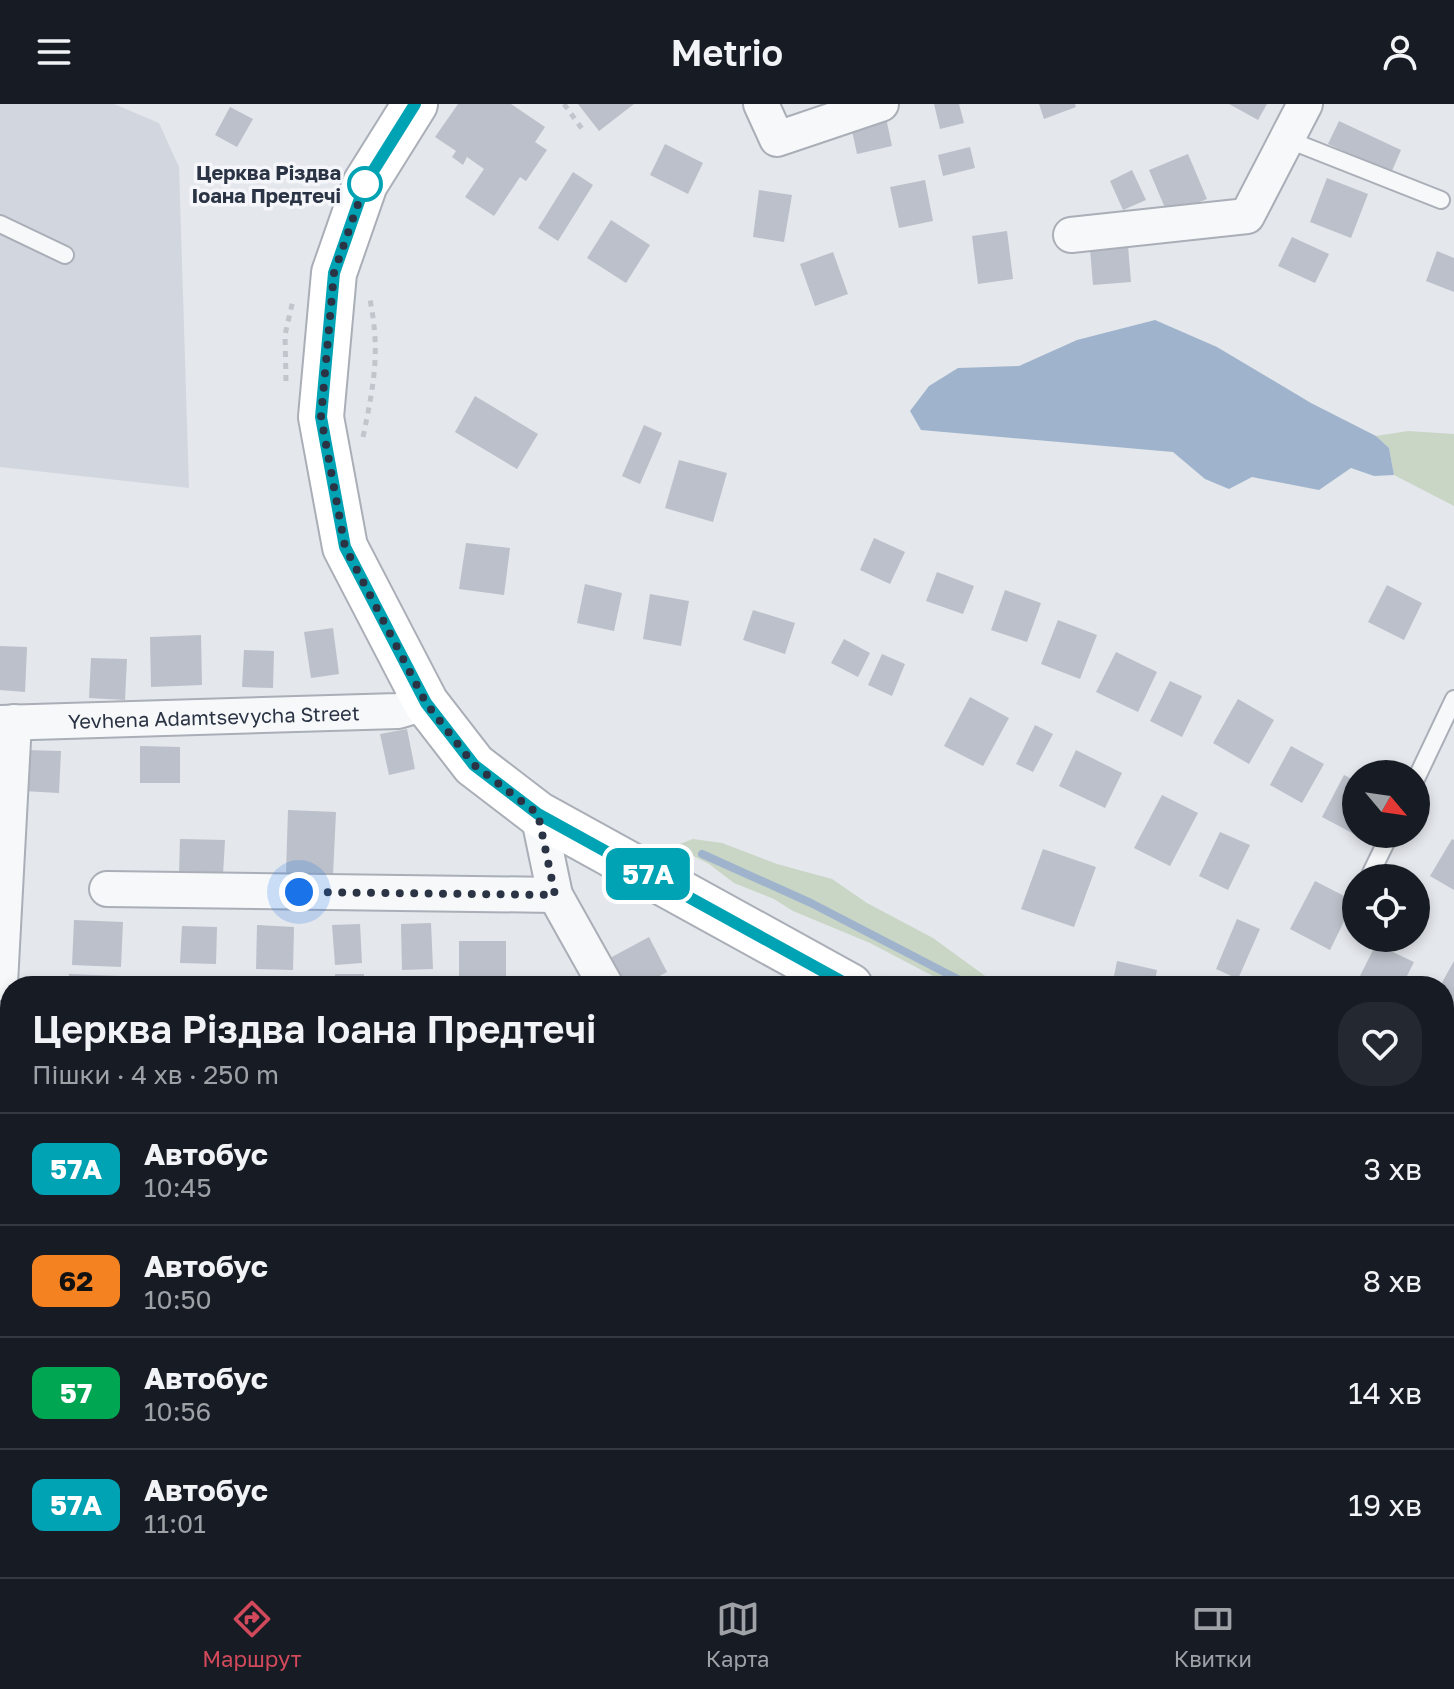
<!DOCTYPE html>
<html lang="uk">
<meta charset="utf-8">
<style>
:root{--surface:#171b24;--page:#242831;--text:#f1f3f6;--muted:#9ea1a6;--line:#363941;--accent:#d1495b}
body{margin:0;font-family:"Golos Text",sans-serif;background:var(--page);color:var(--text);height:100vh;display:flex;flex-direction:column;font-size:30px;white-space:nowrap}
*{box-sizing:border-box;margin:0}
p{font-size:26px;color:var(--muted)}
.icon{flex:none;width:44px;height:44px;fill:none;stroke:currentColor;stroke-width:2;stroke-linecap:round;stroke-linejoin:round}
.map{position:relative;flex:1;overflow:hidden}
.details{position:absolute;left:0px;top:872px;width:1454px;height:602px;display:flex;flex-direction:column;background:var(--surface);border-radius:32px 32px 0 0;box-shadow:0 4px 12px #0003}
.details>*{flex:none}
.badge{padding:0 16px;border-radius:12px;font-size:28px;line-height:52px}
.needle{width:52px;rotate:119deg}
.tools{position:absolute;left:1342px;top:656px;display:grid;gap:16px}
.tools a{display:grid;place-items:center;width:88px;height:88px;border-radius:50%;background:var(--surface);box-shadow:0 4px 12px #0003;font-size:40px}
.you{position:absolute;width:40px;height:40px;margin:-20px;border:6px solid #fff;border-radius:50%;background:#1a73e8;box-shadow:0 0 0 12px #1a73e833}
.map>.badge{position:absolute;translate:-50% -50%;box-shadow:0 0 0 4px #fff}
.round{display:grid;place-items:center;flex:none;width:84px;height:84px;border-radius:32px;background:var(--page)}
.head{display:flex;align-items:center;justify-content:space-between;height:136px;padding:0 32px}
h1{font-size:38px;font-weight:600;line-height:60px}
ul{padding:0;list-style:none}
li{display:flex;align-items:center;gap:24px;height:112px;padding:0 32px;border-top:2px solid var(--line)}
li div{flex:1}
li b{display:block;font-size:30px}
li em{font-style:normal}
li .badge{min-width:88px;font-weight:700;text-align:center}
header{display:flex;justify-content:space-between;align-items:center;height:104px;padding:0 32px;background:var(--surface);font-size:36px;font-weight:600}
.menu{display:flex;justify-content:space-around;align-items:center;height:112px;border-top:2px solid var(--line);background:var(--surface);font-size:22px;color:var(--muted)}
.menu a{display:grid;justify-items:center;gap:4px}
.menu .current{color:var(--accent)}
.map>svg:first-child{display:block}
</style>
<header><svg class="icon" aria-label="menu" viewBox="0 0 24 24"><path d="M4 6h16M4 12h16M4 18h16"/></svg>Metrio<svg class="icon" aria-label="person" viewBox="0 0 24 24"><circle cx="12" cy="8" r="4"/><path d="M4 21q1-7 8-7t8 7"/></svg></header>
<div class="map">
<svg width="1454" height="1473" viewBox="0 0 1454 1473">
<rect width="100%" height="100%" fill="#e4e7ec"/>
<!-- built -->
<path fill="#d2d6de" d="M0,0H114L159,19L179,63L189,384L0,363Z"/>
<!-- green -->
<path fill="#c9d6c5" d="M1408,327L1454,330V402L1394,371L1389,344L1376,332Z
M693,735L722,739L777,760L832,775L867,799L933,834L999,882H952L870,839L793,807L774,795L734,779L709,760L674,742Z
M448,1464H686L687,1473H448Z"/>
<!-- water -->
<path fill="#9fb4cc" d="M1155,216L1217,243L1311,299L1376,332L1389,344L1394,371L1374,372L1351,364L1319,386L1252,373L1229,385L1205,375L1173,348L921,326L910,307L929,282L958,264L1019,262L1077,236Z"/>
<g fill="none" stroke-linecap="round" stroke-linejoin="round">
<!-- stream -->
<path stroke="#9fb4cc" stroke-width="8" d="M702,750L811,799L971,882"/>
</g>
<!-- building -->
<path fill="#bbc0ca" d="M458,0H511L545,23L535,38L547,46L526,77L520,73L494,112L465,93L484,65L467,53L463,61L452,53L456,47L435,33Z
M578,0H634L599,27Z
M934,0H959L964,19L940,25Z
M1039,0H1075L1076,3L1044,15Z
M1229,0H1267L1258,16Z
M230,3L253,15L237,43L215,31Z
M885,9L892,42L857,50L850,17Z
M1339,17L1401,46L1391,69L1328,40Z
M665,40L703,59L688,90L650,71Z
M970,43L975,64L943,72L938,51Z
M1188,50L1207,95L1168,111L1149,66Z
M1132,66L1146,96L1123,106L1110,77Z
M573,68L593,81L558,137L538,124Z
M1327,74L1368,90L1351,134L1310,118Z
M925,76L933,117L899,124L890,83Z
M759,86L792,91L784,138L753,133Z
M611,116L650,141L626,179L587,154Z
M1007,127L1013,175L978,180L972,132Z
M1292,133L1329,150L1315,179L1278,162Z
M1128,142L1131,178L1093,181L1090,145Z
M1437,147L1454,154V188L1426,177Z
M833,148L848,190L815,202L800,160Z
M475,292L538,330L517,365L455,328Z
M644,321L662,329L640,380L622,372Z
M679,356L727,369L713,418L665,404Z
M874,434L905,448L890,480L860,466Z
M466,439L510,444L504,491L459,485Z
M937,468L974,482L963,510L926,497Z
M585,480L622,489L614,527L577,519Z
M1387,481L1422,499L1404,536L1368,518Z
M1005,486L1041,499L1027,538L991,526Z
M650,490L689,497L681,542L643,535Z
M753,506L795,519L785,550L743,536Z
M1058,516L1097,531L1080,575L1041,560Z
M333,524L339,570L311,574L304,528Z
M201,531L202,581L151,583L150,533Z
M844,535L870,549L858,573L831,559Z
M0,542L27,543L25,588L0,586Z
M244,546L274,547L273,584L242,583Z
M1116,548L1157,568L1138,608L1096,588Z
M882,550L905,560L892,592L868,581Z
M91,554L127,555L125,596L89,594Z
M1170,577L1202,592L1182,633L1150,617Z
M970,593L1009,614L983,662L944,642Z
M1238,595L1274,616L1249,660L1213,639Z
M1035,621L1053,630L1033,668L1016,660Z
M407,625L415,665L389,671L380,630Z
M140,642L180,643V679H140Z
M1291,642L1324,660L1302,699L1270,681Z
M25,646L61,647L59,689L23,687Z
M1076,646L1122,669L1105,704L1059,682Z
M1344,671L1356,677V725L1354,730L1322,713Z
M1162,691L1198,709L1170,762L1134,744Z
M288,706L336,708L333,771L286,769Z
M1220,728L1250,741L1228,786L1199,772Z
M180,735L225,736L223,771L179,770Z
M1452,735L1454,736V786L1430,772Z
M1043,745L1096,763L1074,823L1021,805Z
M1315,777L1354,797L1330,846L1290,825Z
M1237,815L1260,825L1238,875L1216,865Z
M74,816L123,818L121,863L72,861Z
M431,819L433,865L402,866L401,820Z
M360,820L362,859L335,861L332,821Z
M257,821L294,823L293,866L256,865Z
M182,822L217,823L216,860L180,859Z
M649,833L667,868L641,882H625L610,854Z
M459,837H506V882H459Z
M1376,840L1414,858L1402,882H1355Z
M1117,857L1157,866L1154,882H1112Z
M1454,857V910L1444,904V882H1440Z
M69,870L121,872L120,882H68Z
M335,870H364V882H335Z
M1445,1318L1454,1323V1414L1444,1409Z
M1,1351H10V1404L0,1403Z
M89,1464H126V1473H89Z
M383,1464H412V1473H383Z
M467,1464H488L487,1473H466Z
M1204,1464L1223,1473H1199Z"/>
<g fill="none" stroke-linecap="round" stroke-linejoin="round">
<defs>
<path id="service" d="M1289,36L1441,96
M0,120L65,151
M1416,675L1454,595
M1369,773L1390,730
M1321,1464L1331,1473"/>
<g id="minor">
<path d="M761,0L777,35L881,0"/>
<path d="M1071,131L1247,112L1305,0"/>
<path id="s1" d="M0,619L398,607L426,599"/>
<path d="M538,710L555,791L606,882"/>
<path d="M107,785L555,791"/>
<path d="M0,879L14,618"/>
<path d="M0,1002H10"/>
<path d="M0,1301H10"/>
<path d="M931,1464L936,1473"/>
</g>
<path id="secondary" d="M415,0L365,80L334,169L321,313L345,443L426,599L474,661L538,710L850,882
M1444,1245L1454,1252"/>
</defs>
<!-- service casing -->
<use href="#service" stroke="#a9aeb7" stroke-width="20"/>
<!-- minor casing -->
<use href="#minor" stroke="#a9aeb7" stroke-width="38"/>
<!-- secondary casing -->
<use href="#secondary" stroke="#a9aeb7" stroke-width="48"/>
<!-- path -->
<path stroke="#c2c5cb" stroke-width="5" stroke-dasharray="6 6" stroke-linecap="butt" d="M564,0L585,29
M286,277L285,231L293,196
M363,333C374,280 381,246 369,191
M884,874L899,882"/>
<!-- service -->
<use href="#service" stroke="#f7f8fa" stroke-width="16"/>
<!-- minor -->
<use href="#minor" stroke="#f7f8fa" stroke-width="34"/>
<!-- secondary -->
<use href="#secondary" stroke="#fff" stroke-width="44"/>
</g>
<g fill="none" stroke-linecap="round" stroke-linejoin="round">
<defs>
<path id="line" d="M415,0L365,80L334,169L321,313L345,443L426,599L474,661L538,710L850,882"/>
</defs>
<!-- line casing -->
<use href="#line" stroke="#fff" stroke-width="18"/>
<!-- line -->
<use href="#line" stroke="#00a3b4" stroke-width="12"/>
<!-- walk -->
<path stroke="#2b3445" stroke-width="8" stroke-dasharray="0 14.4" d="M299,788L555,791L538,710L474,661L426,599L345,443L321,313L334,169L365,80"/>
</g>
<!-- markers -->
<circle fill="#fff" stroke="#00a3b4" stroke-width="4" cx="365" cy="80" r="16"/>
<g text-anchor="middle" dominant-baseline="central" stroke-width="7" stroke-linejoin="round" paint-order="stroke">
<!-- stop labels -->
<g font-size="20" font-weight="bold" fill="#2b3445" stroke="#f4f6f9" text-anchor="end">
<text x="341" y="68">Церква Різдва<tspan x="341" dy="23">Іоана Предтечі</tspan></text>
</g>
<!-- street labels -->
<g font-size="20" fill="#2b3445" stroke="#f4f6f9">
<text stroke="none"><textPath href="#s1" startOffset="214">Yevhena Adamtsevycha Street</textPath></text>
</g>
</g>
</svg>
<div class="tools">
<a><svg class="needle" viewBox="-14 -14 28 28"><path d="M0-13l5 13h-10z" fill="#e53935"/><path d="M0 13l5-13h-10z" fill="#9ea1a6"/></svg></a>
<a><svg class="icon" aria-label="locate" viewBox="0 0 24 24"><circle cx="12" cy="12" r="6"/><path d="M12 2v4M12 18v4M2 12h4M18 12h4"/></svg></a>
</div>
<div class="you" style="left:299px;top:788px"></div>
<b class="badge" style="left:648px;top:770px;background:#00a3b4;color:#fff">57А</b>
<section class="details">
<div class="head"><div><h1>Церква Різдва Іоана Предтечі</h1><p>Пішки · 4 хв · 250 m</p></div><a class="round"><svg class="icon" aria-label="heart" viewBox="0 0 24 24"><path d="M12 20l-8-8c-3-5 5-10 8-4 3-6 11-1 8 4z"/></svg></a></div>
<ul>
<li><span class="badge" style="background:#00a3b4;color:#fff">57А</span><div><b>Автобус</b><p>10:45</p></div><em>3 хв</em></li>
<li><span class="badge" style="background:#f58220;color:#111">62</span><div><b>Автобус</b><p>10:50</p></div><em>8 хв</em></li>
<li><span class="badge" style="background:#00a651;color:#fff">57</span><div><b>Автобус</b><p>10:56</p></div><em>14 хв</em></li>
<li><span class="badge" style="background:#00a3b4;color:#fff">57А</span><div><b>Автобус</b><p>11:01</p></div><em>19 хв</em></li>
</ul>
</section>
</div>
<nav class="menu">
<a class="current"><svg class="icon" aria-label="directions" viewBox="0 0 24 24"><path d="M12 3l9 9-9 9-9-9zM9 14v-3h6M13 9l2 2-2 2"/></svg>Маршрут</a>
<a><svg class="icon" aria-label="map" viewBox="0 0 24 24"><path d="M3 6l6-2 6 2 6-2v14l-6 2-6-2-6 2zM9 4v14M15 6v14"/></svg>Карта</a>
<a><svg class="icon" aria-label="tickets" viewBox="0 0 24 24"><path d="M3 7h18v10H3zM15 7v10"/></svg>Квитки</a>
</nav>
